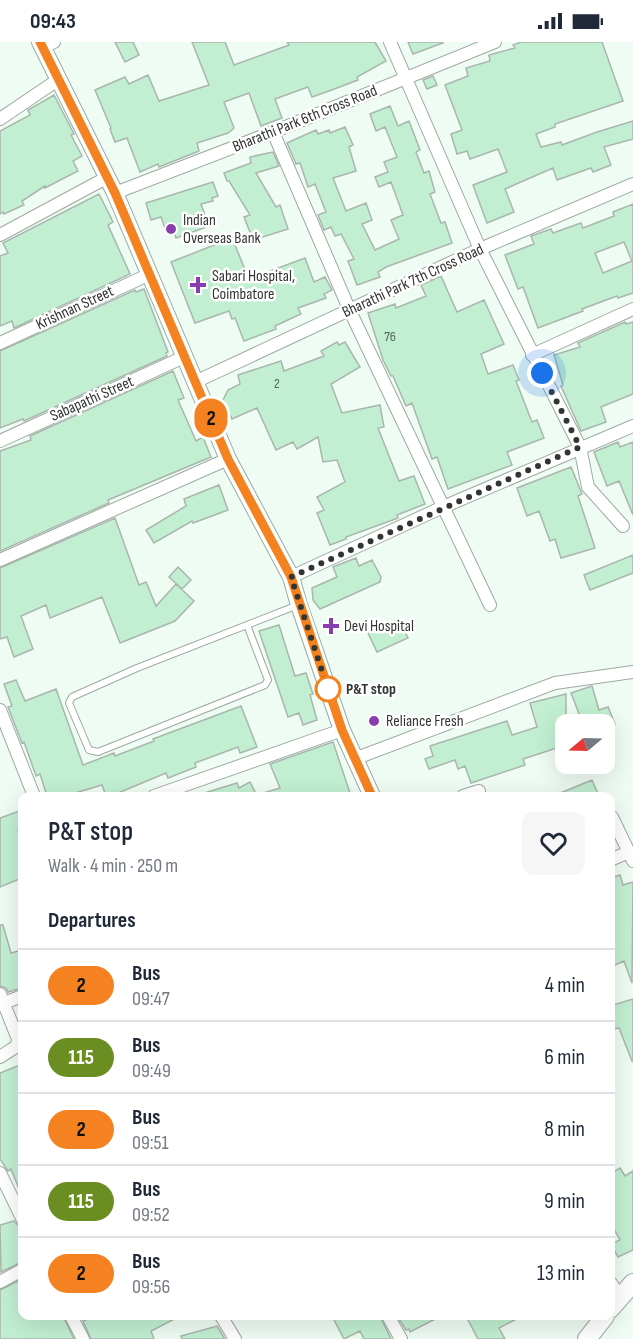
<!DOCTYPE html>
<meta charset="utf-8">
<style>
:root{--surface:#fff;--page:#f6f6f7;--text:#1f2937;--muted:#747a83;--line:#e0e1e3}
body{margin:0;font-family:"Sofia Sans Condensed",sans-serif;background:var(--page);color:var(--text);height:100vh;display:flex;flex-direction:column;font-size:22px;white-space:nowrap}
*{box-sizing:border-box;margin:0}
p{font-size:20px;color:var(--muted)}
.icon{flex:none;width:33px;height:33px;fill:none;stroke:currentColor;stroke-width:2;stroke-linecap:round;stroke-linejoin:round}
.map{position:relative;flex:1;overflow:hidden}
.panel{position:absolute;left:18px;top:750px;width:597px;height:528px;display:flex;flex-direction:column;background:var(--surface);border-radius:12px;box-shadow:0 6px 24px #0002}
.panel>*{flex:none}
.badge{padding:0 12px;border-radius:20px;font-size:21px;line-height:39px}
.needle{width:39px;rotate:251deg}
.fabs{position:absolute;left:555px;top:672px;display:grid;gap:12px}
.fabs a{display:grid;place-items:center;width:60px;height:60px;border-radius:12px;background:var(--surface);box-shadow:0 6px 24px #0002;font-size:30px}
.you{position:absolute;width:30px;height:30px;margin:-15px;border:4px solid #fff;border-radius:50%;background:#1a73e8;box-shadow:0 0 0 9px #1a73e833}
.map>.badge{position:absolute;translate:-50% -50%;box-shadow:0 0 0 3px #fff}
h2{padding:0 30px;font-size:22px;line-height:54px}
.round{display:grid;place-items:center;flex:none;width:63px;height:63px;border-radius:12px;background:var(--page)}
.headline{display:flex;align-items:center;justify-content:space-between;height:102px;padding:0 30px}
h1{font-size:28px;font-weight:600;line-height:45px}
ul{padding:0;list-style:none}
li{display:flex;align-items:center;gap:18px;height:72px;padding:0 30px;border-top:2px solid var(--line)}
li div{flex:1}
li b{display:block;font-size:22px}
li em{font-style:normal}
li .badge{min-width:66px;font-weight:700;text-align:center}
.status{display:flex;justify-content:space-between;align-items:center;height:42px;padding:0 30px;background:var(--surface);direction:ltr}
.status svg{height:16px;fill:currentColor}
.map>svg:first-child{display:block}
</style>
<div class="status"><b>09:43</b><svg viewBox="0 0 49 12"><path d="M0 12V9h3v3zM5 12V6h3v6zM10 12V3h3v9zM15 12V0h3v12zM26 1h20v11H26zM47 4h2v5h-2z"/></svg></div>
<div class="map">
<svg width="633" height="1297" viewBox="0 0 633 1297">
<rect width="100%" height="100%" fill="#effcf3"/>
<!-- building -->
<path fill="#c2efd2" stroke="#a9b6ad" stroke-width="1.5" fill-rule="evenodd" d="M115,0H133L139,13L125,20Z
M192,0H225L234,23L289,3L287,0H375L386,19L357,35L358,38L329,49L312,55L308,45L275,57L282,76L261,84L249,51L224,60L234,86L228,91L197,101L199,109L159,125L158,122L140,130L127,96L115,100L110,87L111,86L95,48L125,35L129,42L148,33L159,59L209,43Z
M408,0H442L443,1L413,12Z
M521,0H602L623,59L555,82V85L536,92L541,105L561,100L562,103L597,90L633,79V97L604,105L611,123L593,130L591,126L557,138L553,126L505,147L514,170L487,181L473,143L507,130L498,107L470,117L467,109L457,112L451,92L462,88L445,43L468,34L466,26L490,19L489,13L515,6L513,3Z
M433,34L437,43L427,47L423,38Z
M54,53L74,92L71,93L82,114L73,119L78,129L45,146V144L22,159L24,163L4,172L3,170L0,172V89L30,73L28,68Z
M390,64L398,84L409,79L420,108L416,110L424,131L429,129L435,150L430,152L441,181L445,180L452,201L386,225L378,230L380,235L357,243L348,219L354,217L341,192L335,194L331,185L324,188L318,173L326,170L315,142L308,145L300,121L296,122L287,101L316,88L318,92L329,88L330,91L345,85L353,103L349,105L356,129L333,136L346,169L366,161L372,178L362,182L375,208L399,197L391,178L403,173L391,140L379,145L375,135L388,130L384,120L397,115L385,85L376,89L370,72Z
M273,110L279,124L256,131L276,165L280,163L288,187L253,198L244,175L250,173L229,139H227L224,131L251,121L250,115Z
M213,140L218,154L212,156L213,159L201,162L209,184L176,196L173,187L166,189L161,175L151,178L146,161Z
M99,152L113,180L108,183L130,232L14,286L12,279L0,284V214L8,211L3,201Z
M633,162V251L618,256L617,254L582,267L583,269L538,286L523,245L518,247L505,213L534,202L531,194L534,193L551,187L553,191L581,181L583,186L614,174L613,170ZM624,200L632,219L603,231L595,211Z
M232,196L249,237L305,216L314,240L325,235L332,248L324,252L326,256L298,266L301,272L275,284L276,287L244,299L235,276L232,277L229,269L195,281L171,220Z
M441,234L457,270L484,258L504,302L481,312L488,332L513,323L519,338L516,339L532,380L537,378L544,396L507,410L512,423L448,447L437,415L432,417L412,361L406,364L393,334H391L383,318L368,271L395,262L396,266L426,254L421,243Z
M144,247L168,310L166,311L167,314L24,379L23,377L0,386V309L135,248L136,250Z
M625,280L626,282L633,280V352L601,365L606,380L581,389L561,344L563,343L554,313L580,305L578,301Z
M337,300L339,303L345,300L360,325L331,342L342,371L380,363L384,385L378,386L399,439L414,434L425,462L397,473L398,476L346,495V497L330,503L317,471L324,468L317,455L345,440L337,418L323,420L318,395L297,407L293,400L276,408L257,366L232,377L223,358L228,348L240,342L238,333L281,319L284,329L324,314L321,309Z
M173,329L184,356L178,358L196,399L203,395L211,415L108,458L109,461L0,509V409L31,398L30,394Z
M618,400L620,405L633,400V473L619,439L607,444L594,410Z
M571,425L582,452L578,454L595,506L561,516L555,497L550,499L539,469L527,474L517,446Z
M219,443L228,468L193,481L192,479L154,501L146,488L186,464L184,457Z
M115,476L139,543L146,540L156,564L176,542L194,559L175,579L120,601L102,555L50,576L46,563L21,574L33,607L14,615L7,595L0,597V526Z
M633,513V531L590,548L584,533Z
M356,516L359,524L372,518L381,535L380,540L320,567L313,558L312,546L337,535L333,525Z
M178,525L191,538L182,547L169,535Z
M399,577L408,596L377,610L368,591Z
M279,583L295,634L306,631L313,652L310,653L317,678L303,683L299,671L288,675L259,589Z
M16,638L25,659L56,647L83,723L114,711L115,714L154,699L153,697L241,664L257,705L240,711L238,705L195,721L196,725L168,736L166,731L111,754H106L102,743L65,754H47L40,732L36,734L24,700L22,701L8,665L12,664L4,642Z
M592,644L599,668L608,665L615,682H583L571,651Z
M566,652V703L523,717L525,723L471,741L465,724L458,727L455,718L429,727L425,717L433,714L430,704L507,679L512,693L537,685L530,661Z
M333,700L351,754H260V752L280,746L270,722Z
M592,738L599,754H553Z
M250,740L257,754H201V752L237,741L239,746Z
M22,768V786L18,788L22,800V836L0,845V776Z
M620,833L623,843L633,840L632,941L624,919L610,925V836Z
M0,883H3L11,911L22,908V946L8,950L6,946L0,944Z
M633,957V1019H632L619,986L614,987L610,976V964Z
M22,1022V1154L11,1127L8,1129L0,1117V1031Z
M620,1126L625,1134L633,1129V1208L618,1215L611,1202L620,1198L610,1180V1132Z
M14,1179L18,1183L22,1184V1220L1,1230L0,1183Z
M22,1237V1274H40L41,1277L50,1274H63L74,1297H0V1248Z
M96,1274H180L151,1289L154,1297H91L83,1279Z
M332,1274H380L391,1297H364L360,1289L344,1297Z
M397,1274H441L410,1290L409,1287L406,1288Z
M466,1274H522L499,1286L505,1297H478Z
M217,1284L225,1297H182L181,1294Z"/>
<g fill="none" stroke-linecap="round" stroke-linejoin="round">
<defs>
<path id="lane" d="M247,583L268,638L265,643L98,710L89,708L69,661L72,655L137,626L298,563"/>
<path id="street" d="M390,0L480,207L580,405L588,445L623,484
M43,5L54,0
M0,77L59,37
M273,90L350,269L490,563
M115,151L273,90L495,0
M0,193L106,136
M0,301L150,232
M532,313L633,267
M195,340L480,207L633,142
M0,399L184,315
M0,518L228,417
M291,535L443,465L633,384
M0,668L34,754
M354,717L555,641L633,630
M154,754L342,688
M463,754L479,749
M612,775L633,819
M610,818L629,810
M0,952L18,997L17,1004L0,1015
M4,961L22,954
M0,1131L22,1176
M0,1240L22,1228
M71,1274L83,1297
M221,1274L235,1297
M388,1274L401,1297"/>
<path id="secondary" d="M40,0L115,151L228,417L291,535L299,563L342,688L372,754
M610,1243L618,1257"/>
<path id="primary" d="M610,1267L633,1241
M587,1297L605,1274"/>
</defs>
<!-- lane casing -->
<use href="#lane" stroke="#9da9a1" stroke-width="8"/>
<!-- street casing -->
<use href="#street" stroke="#9da9a1" stroke-width="14"/>
<!-- secondary casing -->
<use href="#secondary" stroke="#9da9a1" stroke-width="18"/>
<!-- primary casing -->
<use href="#primary" stroke="#9da9a1" stroke-width="20"/>
<!-- lane -->
<use href="#lane" stroke="#fff" stroke-width="6"/>
<!-- street -->
<use href="#street" stroke="#fff" stroke-width="12"/>
<!-- secondary -->
<use href="#secondary" stroke="#fff" stroke-width="16"/>
<!-- primary -->
<use href="#primary" stroke="#fff" stroke-width="18"/>
</g>
<g fill="none" stroke-linecap="round" stroke-linejoin="round">
<defs>
<path id="line" d="M40,0L115,151L228,417L291,535L342,688L372,754"/>
</defs>
<!-- line casing -->
<use href="#line" stroke="#fff" stroke-width="14"/>
<!-- line -->
<use href="#line" stroke="#f58220" stroke-width="9"/>
<!-- walk -->
<path stroke="#313632" stroke-width="6" stroke-dasharray="0 10.8" d="M328,647L291,535L580,405L542,331"/>
</g>
<!-- markers -->
<g fill="#893eaf" stroke="#fff" stroke-width="2">
<circle cx="171" cy="187" r="6"/>
<path d="M195 234h6v6h6v6h-6v6h-6v-6h-6v-6h6z"/>
<path d="M328 575h6v6h6v6h-6v6h-6v-6h-6v-6h6z"/>
<circle cx="374" cy="679" r="6"/>
</g>
<circle fill="#fff" stroke="#f58220" stroke-width="3" cx="328" cy="647" r="12"/>
<g text-anchor="middle" dominant-baseline="central" stroke-width="5" stroke-linejoin="round" paint-order="stroke">
<!-- number labels -->
<g font-size="14" fill="#55645a">
<text x="390" y="294">76</text>
<text x="277" y="341">2</text>
</g>
<!-- street labels -->
<g font-size="16" fill="#313632" stroke="#fff">
<text transform="translate(305 77) rotate(-22)">Bharathi Park 6th Cross Road</text>
<text transform="translate(413 239) rotate(-25)">Bharathi Park 7th Cross Road</text>
<text transform="translate(75 266) rotate(-25)">Krishnan Street</text>
<text transform="translate(92 357) rotate(-24)">Sabapathi Street</text>
</g>
<!-- poi labels -->
<g font-size="16" fill="#313632" stroke="#fff" text-anchor="start">
<text x="183" y="178">Indian<tspan x="183" dy="18">Overseas Bank</tspan></text>
<text x="212" y="234">Sabari Hospital,<tspan x="212" dy="18">Coimbatore</tspan></text>
<text x="344" y="584">Devi Hospital</text>
<text x="386" y="679">Reliance Fresh</text>
</g>
<!-- stop labels -->
<g font-size="16" font-weight="bold" fill="#313632" stroke="#fff" text-anchor="start">
<text x="346" y="647">P&amp;T stop</text>
</g>
</g>
</svg>
<div class="fabs">
<a><svg class="needle" viewBox="-14 -14 28 28"><path d="M0-13l5 13h-10z" fill="#e53935"/><path d="M0 13l5-13h-10z" fill="#747a83"/></svg></a>
</div>
<div class="you" style="left:542px;top:331px"></div>
<b class="badge" style="left:211px;top:376px;background:#f58220;color:#111">2</b>
<section class="panel">
<div class="headline"><div><h1>P&amp;T stop</h1><p>Walk · 4 min · 250 m</p></div><a class="round"><svg class="icon" aria-label="heart" viewBox="0 0 24 24"><path d="M12 20l-8-8c-3-5 5-10 8-4 3-6 11-1 8 4z"/></svg></a></div>
<h2>Departures</h2>
<ul>
<li><span class="badge" style="background:#f58220;color:#111">2</span><div><b>Bus</b><p>09:47</p></div><em>4 min</em></li>
<li><span class="badge" style="background:#6b8e23;color:#fff">115</span><div><b>Bus</b><p>09:49</p></div><em>6 min</em></li>
<li><span class="badge" style="background:#f58220;color:#111">2</span><div><b>Bus</b><p>09:51</p></div><em>8 min</em></li>
<li><span class="badge" style="background:#6b8e23;color:#fff">115</span><div><b>Bus</b><p>09:52</p></div><em>9 min</em></li>
<li><span class="badge" style="background:#f58220;color:#111">2</span><div><b>Bus</b><p>09:56</p></div><em>13 min</em></li>
</ul>
</section>
</div>
